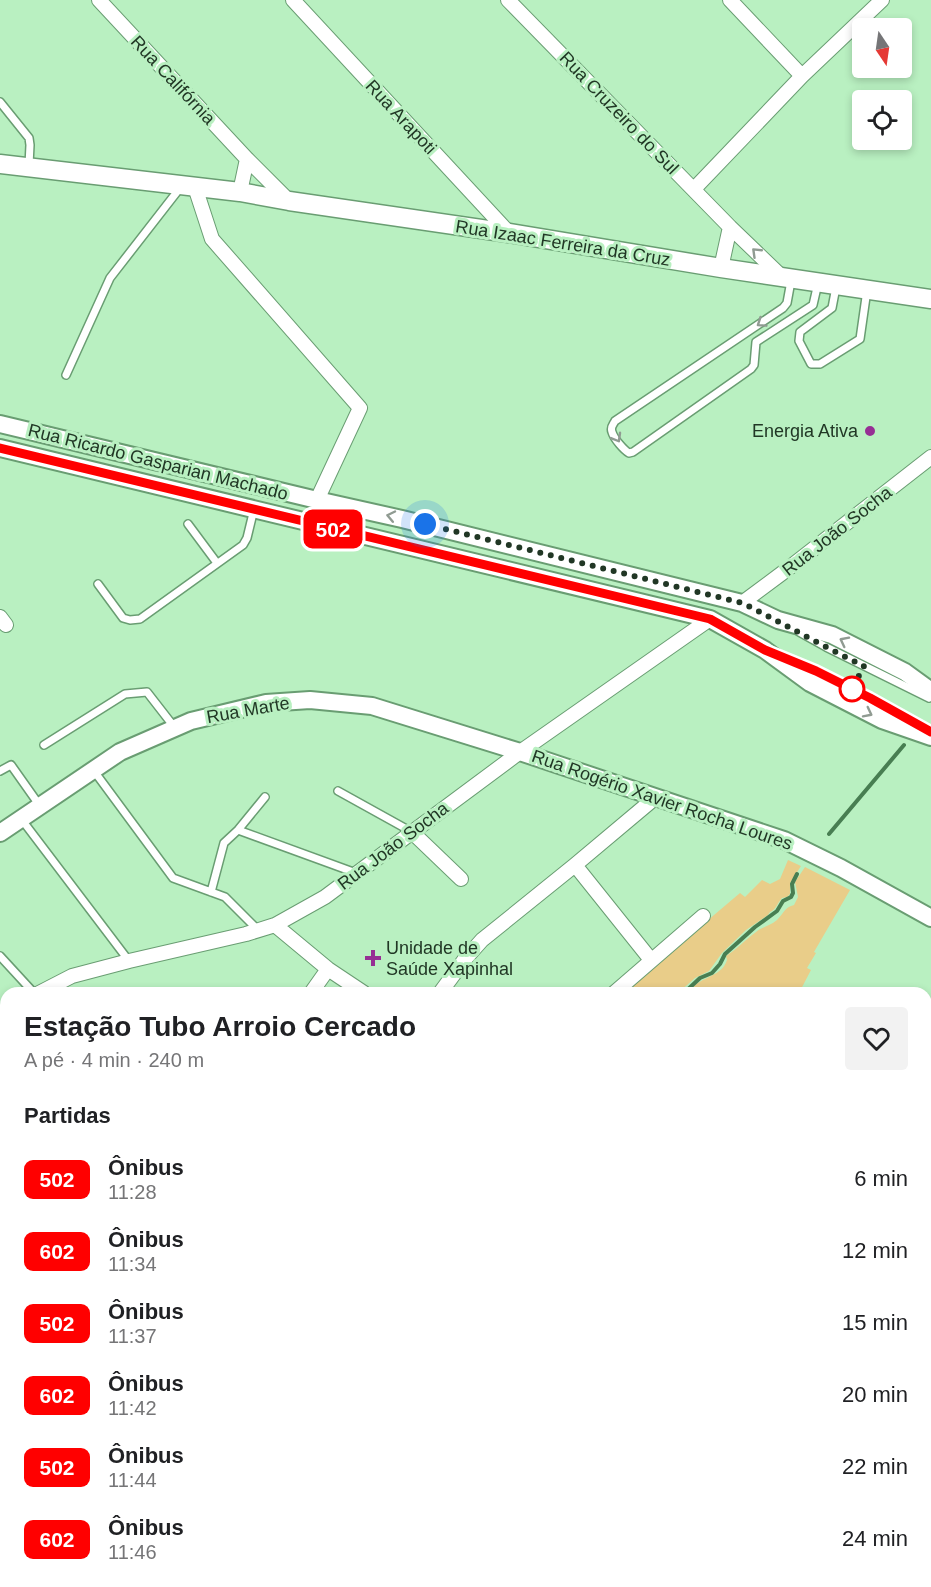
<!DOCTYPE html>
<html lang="pt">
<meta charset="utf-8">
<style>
:root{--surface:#fff;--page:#f2f2f2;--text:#202124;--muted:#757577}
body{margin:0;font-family:Helvetica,sans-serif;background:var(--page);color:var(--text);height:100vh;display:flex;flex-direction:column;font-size:22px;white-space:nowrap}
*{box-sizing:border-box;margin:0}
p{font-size:20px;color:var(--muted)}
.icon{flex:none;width:33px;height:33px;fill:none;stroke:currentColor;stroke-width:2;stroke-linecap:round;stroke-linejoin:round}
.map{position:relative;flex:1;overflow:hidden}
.side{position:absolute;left:0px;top:987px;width:932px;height:600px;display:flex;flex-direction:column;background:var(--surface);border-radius:18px 18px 0 0;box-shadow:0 3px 9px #0003}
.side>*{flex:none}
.badge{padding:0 12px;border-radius:9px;font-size:21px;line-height:39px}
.needle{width:39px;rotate:167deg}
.fabs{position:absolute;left:852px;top:18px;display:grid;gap:12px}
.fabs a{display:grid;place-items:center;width:60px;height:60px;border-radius:6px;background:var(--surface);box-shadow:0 3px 9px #0003;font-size:30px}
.you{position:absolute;width:30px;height:30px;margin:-15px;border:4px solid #fff;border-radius:50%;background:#1a73e8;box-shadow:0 0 0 9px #1a73e833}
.map>.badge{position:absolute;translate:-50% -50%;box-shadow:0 0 0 3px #fff}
h2{padding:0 24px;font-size:22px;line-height:54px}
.round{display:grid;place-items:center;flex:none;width:63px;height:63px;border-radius:6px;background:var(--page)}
.summary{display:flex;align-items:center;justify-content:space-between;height:102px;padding:0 24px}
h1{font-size:28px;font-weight:800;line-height:45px}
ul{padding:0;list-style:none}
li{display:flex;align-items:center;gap:18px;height:72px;padding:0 24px}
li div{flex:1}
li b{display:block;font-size:22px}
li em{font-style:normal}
li .badge{min-width:66px;font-weight:700;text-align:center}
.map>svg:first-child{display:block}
</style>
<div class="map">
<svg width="931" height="1587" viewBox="0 0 931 1587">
<rect width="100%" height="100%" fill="#b9f0c1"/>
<!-- green -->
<path fill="#e9cd89" d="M788,860L801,866L790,883V894L787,897L782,898C777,903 777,909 770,912L768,915L746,930L722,953L709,971L695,978L678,993H625L642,976L740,893L745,897L762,880L770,884L780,879Z
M805,867L850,890L814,952L816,953L807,968L811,970L799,993H690C696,976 721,979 727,960L726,956C737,949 745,940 756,932C762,927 770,926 777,920C783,914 785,907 794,905L798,897L795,882Z
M171,1581H259L255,1587H163Z
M270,1581H347L342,1587H266Z"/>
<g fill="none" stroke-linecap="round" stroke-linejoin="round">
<!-- stream -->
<path stroke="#487e52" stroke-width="4" d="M829,834L904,745
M684,993L700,978L712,973L720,964L725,954L755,927L777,911L783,901L791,897L793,893L792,884L797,874
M260,1587L265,1581"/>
<defs>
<path id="service" d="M0,102L29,138L30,145L29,165
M791,281L787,303L783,308L615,421C613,425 610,427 612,432C614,439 624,450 629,453L633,452L751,369L754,365L756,342L813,305L818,283
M836,287L832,308L800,332L799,341L811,364H820L860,339L867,290
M66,375L110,278L180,188
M188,524L217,563
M98,584L123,618L130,620L140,619L243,545L247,538L254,509
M799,632L826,647L929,698
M789,660L851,688L924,728
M44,745L125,694L147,692L175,728
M0,771L11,765L40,806
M94,771L173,878L225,897L258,930
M338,791L412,832
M22,820L129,961
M238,830L356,873
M211,892L224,843L238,830L265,797
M0,956L34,993"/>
<path id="minor" d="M99,0L247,159L289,201
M293,0L509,233
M508,0L730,227L782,277
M730,0L802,76
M195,187L212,239L360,408L317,500
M694,189L802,76L882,0
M240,192L247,159
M721,268L730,227
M742,603L789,568L931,457
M0,617L6,625
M412,832L461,879
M575,865L651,960
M275,925L328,969L364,993
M39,993L72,976L129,961L246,934L275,925L325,897L520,752L710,619
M311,993L328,969
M440,993L465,959L482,940L575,865L656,797
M614,993L703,916
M0,1018L6,1014
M0,1045L6,1050
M926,1067L931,1070
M0,1173L6,1181
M926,1187L931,1177
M0,1297L6,1293
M926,1303L931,1306
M0,1369L6,1378
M926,1432L931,1421
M0,1442L6,1438
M926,1491H931
M141,1581L145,1587
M753,1581L761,1587
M8,1587L17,1581
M157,1587L165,1581
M724,1587L728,1581
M847,1587L851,1581"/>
<path id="tertiary" d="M0,424L317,500L402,519L742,603L778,620L832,635L905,672L931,691
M0,448L710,619L765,650L810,683L882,720L931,737
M0,833L120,752L191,721L266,703L310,700L372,706L520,752L784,840L841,868L931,918"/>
<path id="secondary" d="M0,164L240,192L289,201L509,233L721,268L931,299"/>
</defs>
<!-- service casing -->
<use href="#service" stroke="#699d72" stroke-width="10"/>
<!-- minor casing -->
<use href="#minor" stroke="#699d72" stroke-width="16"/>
<!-- tertiary casing -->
<use href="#tertiary" stroke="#699d72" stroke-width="20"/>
<!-- secondary casing -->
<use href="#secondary" stroke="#699d72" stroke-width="21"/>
<!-- service -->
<use href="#service" stroke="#fff" stroke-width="7"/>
<!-- minor -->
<use href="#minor" stroke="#fff" stroke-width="14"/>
<!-- tertiary -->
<use href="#tertiary" stroke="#fff" stroke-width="16"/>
<!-- secondary -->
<use href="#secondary" stroke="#fff" stroke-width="18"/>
</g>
<!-- one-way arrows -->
<defs><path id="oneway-chevron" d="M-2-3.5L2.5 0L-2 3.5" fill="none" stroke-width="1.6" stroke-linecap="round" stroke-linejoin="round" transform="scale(1.5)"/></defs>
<g stroke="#909b92">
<use href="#oneway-chevron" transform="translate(756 252) rotate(-136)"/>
<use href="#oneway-chevron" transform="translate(761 323) rotate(146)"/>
<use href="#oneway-chevron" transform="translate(617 438) rotate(60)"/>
<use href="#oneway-chevron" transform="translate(391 516) rotate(-168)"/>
<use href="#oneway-chevron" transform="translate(844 641) rotate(-153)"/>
<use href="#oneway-chevron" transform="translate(868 713) rotate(27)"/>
</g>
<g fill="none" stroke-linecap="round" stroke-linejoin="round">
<defs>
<path id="line" d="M0,448L710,619L765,650L816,671L870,698L931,732"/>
</defs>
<!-- line casing -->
<use href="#line" stroke="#fff" stroke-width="14"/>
<!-- line -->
<use href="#line" stroke="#f00" stroke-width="9"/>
<!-- walk -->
<path stroke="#213725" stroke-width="6" stroke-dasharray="0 10.8" d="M425,524L742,603C783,623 822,646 864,666L852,689"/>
</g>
<!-- markers -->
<g fill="#962f94" stroke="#b9f0c1" stroke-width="2">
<circle cx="870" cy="431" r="6"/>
<path d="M370 949h6v6h6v6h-6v6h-6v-6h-6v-6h6z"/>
</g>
<circle fill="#fff" stroke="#f00" stroke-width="3" cx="852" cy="689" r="12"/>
<g text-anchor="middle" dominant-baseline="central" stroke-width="6" stroke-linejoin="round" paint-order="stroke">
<!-- street labels -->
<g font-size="18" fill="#213725" stroke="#b9f0c1">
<text transform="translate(173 80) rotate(47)">Rua Califórnia</text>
<text transform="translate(619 113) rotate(46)">Rua Cruzeiro do Sul</text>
<text transform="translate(401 117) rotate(47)">Rua Arapoti</text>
<text transform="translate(563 243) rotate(9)">Rua Izaac Ferreira da Cruz</text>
<text transform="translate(158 462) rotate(14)">Rua Ricardo Gasparian Machado</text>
<text transform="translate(837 531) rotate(-38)">Rua João Socha</text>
<text transform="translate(248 710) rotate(-10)">Rua Marte</text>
<text transform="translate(662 800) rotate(19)">Rua Rogério Xavier Rocha Loures</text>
<text transform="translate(393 846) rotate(-37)">Rua João Socha</text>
</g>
<!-- poi labels -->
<g font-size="18" fill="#213725" stroke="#b9f0c1" text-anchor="end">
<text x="858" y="431">Energia Ativa</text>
<text x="386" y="948" text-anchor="start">Unidade de<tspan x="386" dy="21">Saúde Xapinhal</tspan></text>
</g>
</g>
</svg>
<div class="fabs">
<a><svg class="needle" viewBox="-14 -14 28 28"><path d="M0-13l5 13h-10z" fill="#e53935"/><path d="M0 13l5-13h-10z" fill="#757577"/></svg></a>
<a><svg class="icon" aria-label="locate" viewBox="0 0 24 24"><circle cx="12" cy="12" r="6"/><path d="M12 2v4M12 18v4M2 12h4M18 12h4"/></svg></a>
</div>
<div class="you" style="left:425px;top:524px"></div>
<b class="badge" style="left:333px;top:529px;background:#f00;color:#fff">502</b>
<section class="side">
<div class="summary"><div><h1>Estação Tubo Arroio Cercado</h1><p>A pé · 4 min · 240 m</p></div><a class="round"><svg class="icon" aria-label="heart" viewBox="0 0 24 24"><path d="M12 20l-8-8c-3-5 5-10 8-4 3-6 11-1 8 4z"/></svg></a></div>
<h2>Partidas</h2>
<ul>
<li><span class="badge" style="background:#f00;color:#fff">502</span><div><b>Ônibus</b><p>11:28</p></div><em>6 min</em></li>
<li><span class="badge" style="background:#f00;color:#fff">602</span><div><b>Ônibus</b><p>11:34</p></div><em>12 min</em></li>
<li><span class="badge" style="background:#f00;color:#fff">502</span><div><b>Ônibus</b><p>11:37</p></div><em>15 min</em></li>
<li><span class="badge" style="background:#f00;color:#fff">602</span><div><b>Ônibus</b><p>11:42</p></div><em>20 min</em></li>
<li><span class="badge" style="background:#f00;color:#fff">502</span><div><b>Ônibus</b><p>11:44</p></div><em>22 min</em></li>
<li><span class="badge" style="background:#f00;color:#fff">602</span><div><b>Ônibus</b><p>11:46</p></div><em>24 min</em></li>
</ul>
</section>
</div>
